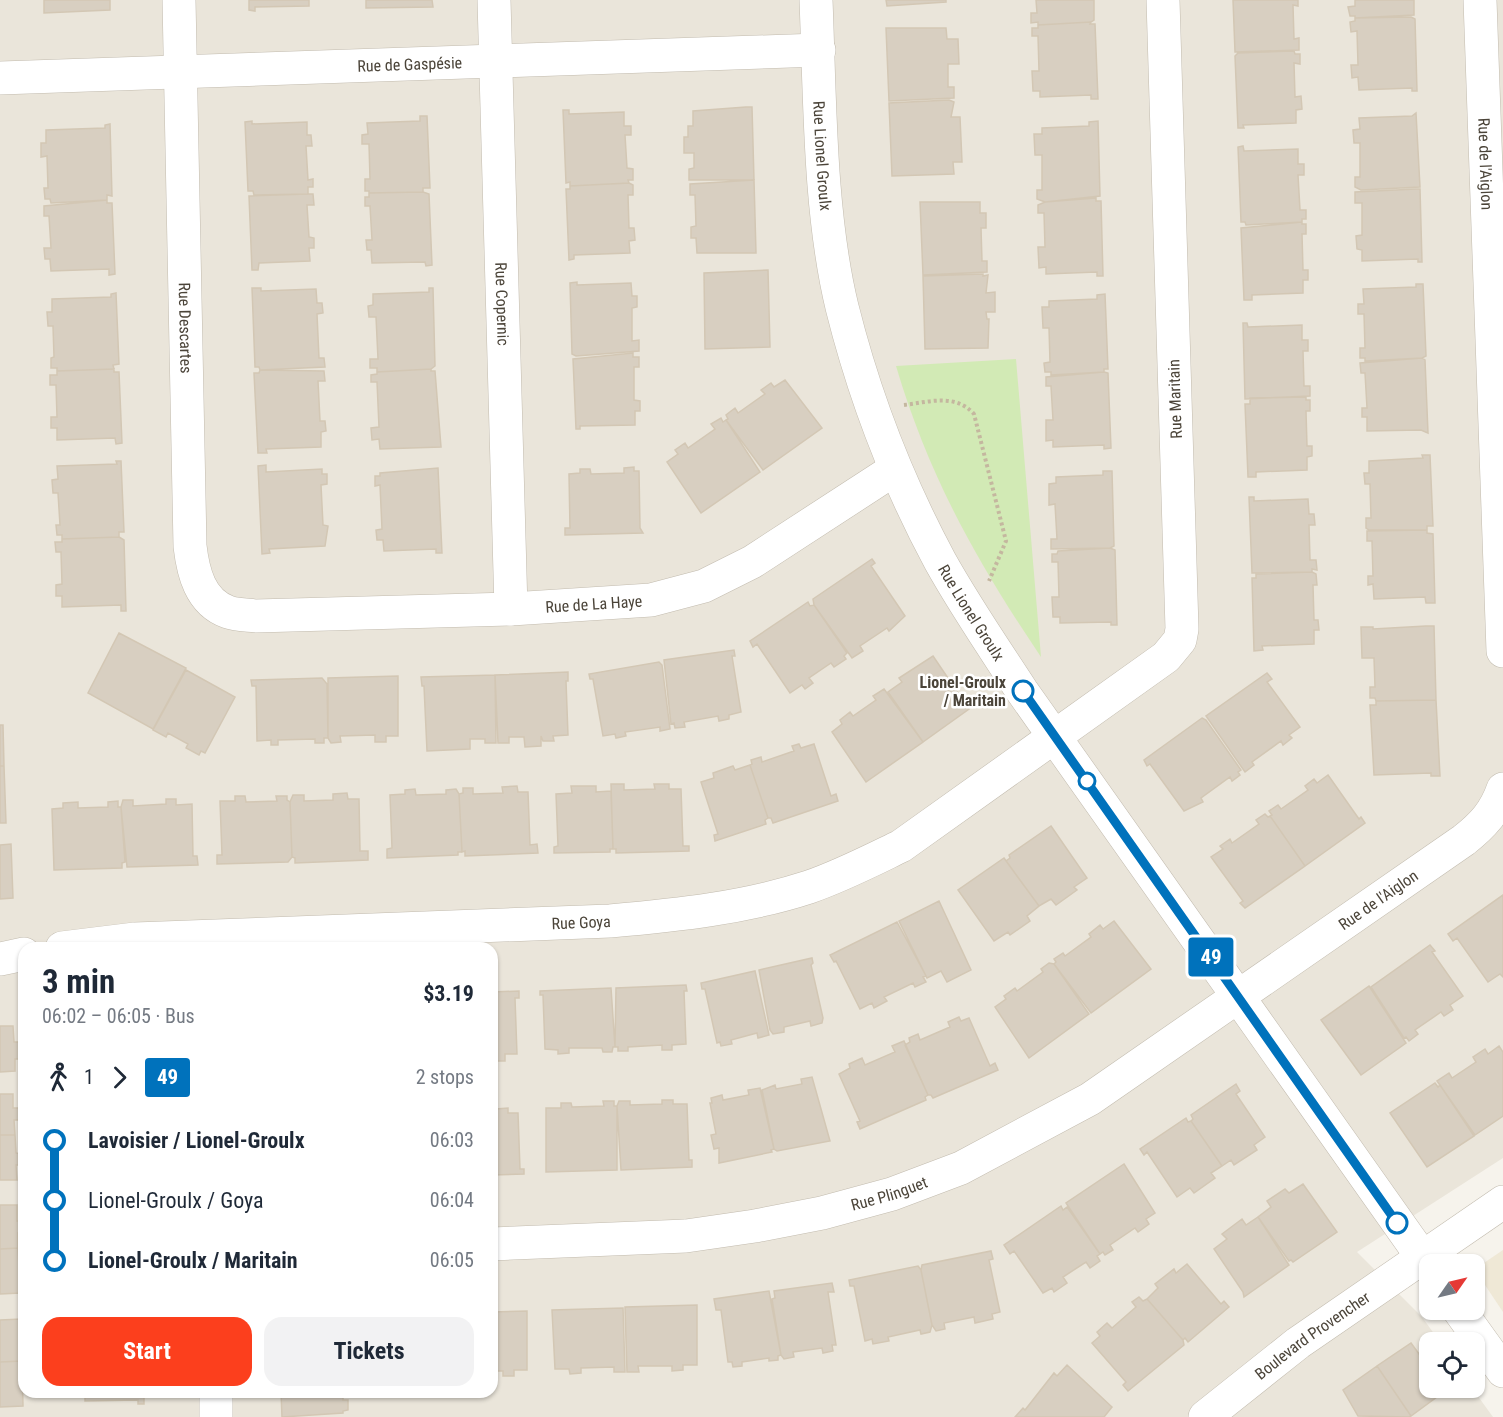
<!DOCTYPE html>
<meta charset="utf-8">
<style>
:root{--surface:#fff;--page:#f2f2f3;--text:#1f2937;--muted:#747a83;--accent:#fc3f1d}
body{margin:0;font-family:"Roboto Condensed",sans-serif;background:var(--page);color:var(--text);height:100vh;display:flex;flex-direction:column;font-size:22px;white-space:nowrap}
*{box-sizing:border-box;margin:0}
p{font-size:20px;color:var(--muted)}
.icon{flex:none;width:33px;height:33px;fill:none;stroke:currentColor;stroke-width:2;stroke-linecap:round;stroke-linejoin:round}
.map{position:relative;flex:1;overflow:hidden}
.details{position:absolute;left:18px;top:942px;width:480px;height:456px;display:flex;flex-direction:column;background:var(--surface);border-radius:18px;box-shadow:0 2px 4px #0004}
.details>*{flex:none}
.badge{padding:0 12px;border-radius:4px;font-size:21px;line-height:39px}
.needle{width:39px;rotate:56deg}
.tools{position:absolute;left:1419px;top:1254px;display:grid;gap:12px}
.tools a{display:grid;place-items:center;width:66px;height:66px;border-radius:12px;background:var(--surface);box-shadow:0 2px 4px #0004;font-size:30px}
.map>.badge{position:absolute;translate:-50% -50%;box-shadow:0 0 0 3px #fff}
.legs{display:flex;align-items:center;gap:9px;height:66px;padding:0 24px;font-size:20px}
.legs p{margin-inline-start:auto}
.headline{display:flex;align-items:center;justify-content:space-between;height:102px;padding:0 24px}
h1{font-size:33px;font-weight:700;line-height:45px}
.action{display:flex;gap:12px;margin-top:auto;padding:12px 24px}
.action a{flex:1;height:69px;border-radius:18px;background:var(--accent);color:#fff;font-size:24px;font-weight:700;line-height:69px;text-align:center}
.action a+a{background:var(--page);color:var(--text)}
ul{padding:0 24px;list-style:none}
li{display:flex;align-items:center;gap:21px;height:60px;font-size:22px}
li i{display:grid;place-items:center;width:9px;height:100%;margin:0 8px;background:currentColor}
li i::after{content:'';width:15px;height:15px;margin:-8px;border:4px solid;border-radius:50%;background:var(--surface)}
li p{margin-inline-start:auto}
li:first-child i{background:linear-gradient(#0000 50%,currentColor 0)}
li:last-child i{background:linear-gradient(currentColor 50%,#0000 0)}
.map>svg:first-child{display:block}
</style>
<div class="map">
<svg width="1503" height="1417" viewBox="0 0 1503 1417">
<rect width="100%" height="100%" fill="#f6f3ec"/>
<!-- residential -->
<path fill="#eae5da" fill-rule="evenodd" d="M0,0H1503V1158L1357,1252L1422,1317L1440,1342H1430V1388H1472L1493,1417H0ZM24,948H492V1392H24Z"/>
<!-- education -->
<path fill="#efe8d6" d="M1503,1250V1312L1477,1273L1481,1265Z"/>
<!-- green -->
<path fill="#d2eab5" d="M1016,359L1041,657C977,562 929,477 896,366Z"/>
<!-- building -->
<path fill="#d8cfc1" stroke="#d3c7b4" stroke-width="1.5" d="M44,0H110V10L44,13Z
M249,0H309V6L255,7V11L249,10Z
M366,0H432L433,7L366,8Z
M886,0H946V2L887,6Z
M1036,0H1094V20L1091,22L1038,25V22L1031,23V13H1037Z
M1233,0H1298V6L1293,5L1294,39L1299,38V50L1235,52Z
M1355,0H1414V15L1355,18V16H1350L1348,7L1355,6Z
M1411,17L1415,19L1417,91H1412V88L1359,90L1358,77L1352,78L1351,65H1358L1357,31L1351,32L1350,22L1355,21V18Z
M1091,22L1090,24H1095L1098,99H1091V95L1040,97V91H1033L1032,71H1039L1038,36H1032V28H1038V25Z
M886,28H946L947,39H958L959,64H948V87H954V98L889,101Z
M1294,51L1295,54H1300V64L1294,63L1295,97L1301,96L1302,109L1296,110V123L1243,125L1244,128H1238L1235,56L1238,53Z
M949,100L954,102L951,117H960L962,162H953L954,174L892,176L889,103Z
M746,107H752L754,180H689V169L694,168V153H684V137H688V126H693V111Z
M563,110H569V114L624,112V126H631V135H625L627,168L633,169V180H628L629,183L570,186V182L566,183Z
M1416,113L1420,187L1361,190L1355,187V177H1360V143H1354L1353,130L1360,129L1359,118L1412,116Z
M420,116H427L430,188H423V192L369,193V191H365V179H370L369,144H362V135L368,134L367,123L420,121Z
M252,121V124L307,122V135H311L312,146H306L308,180L313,179V187H308V194L254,195L253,191H248L245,122Z
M1098,121L1100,196L1045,202L1037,199V190H1042V155H1035L1034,134H1042V128L1089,126V122Z
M110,124L112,196L107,195V200L51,203L50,199H45L44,188H48L47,156L41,157V143H46V130L105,128V125Z
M1243,146L1244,151L1298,149V164H1304V175H1298L1300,210H1306V219H1302V222L1246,225L1245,222H1241L1238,147Z
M754,180L756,253H697L696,238H691V227L696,226L695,195H690V184Z
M629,183L633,185V195H628L629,228H634L635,240L629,241L630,253L574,255V259L569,260L566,189H570V186Z
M1416,189H1420L1422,262H1418V259L1362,261V250L1357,249L1356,236L1362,235V203H1355V192Z
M423,192L429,194L432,265L426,266L425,262L372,263L371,250H367L366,240H372L370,206H365V197H369V193Z
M308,194H313L314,205H307L309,237L314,238V248H309L310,261L259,263L258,270H252L249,196Z
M1096,198V201H1101L1103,276H1097V272L1046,274V267L1039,268L1038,247H1045L1044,213H1038V205L1045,202Z
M107,200V203H112L115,274L109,275V269L51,271L50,259H45L44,248H51L49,216H44V206Z
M920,202H980V213H986V228H981L982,261H987V272L923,275Z
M1302,222V224H1306V234H1302L1303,270H1308V280H1303V293L1252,295V300H1244L1241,228Z
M768,270L770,347L705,349L704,273Z
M983,274V276L988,275L986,293L995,292V312H986L987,319H989L988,348L925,349L923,276Z
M577,282V285L631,283L632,296H637V307L632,308V341L639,340V351L576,356L572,354L570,283Z
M1416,284H1423L1426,356L1422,358L1365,361V358H1360V348H1365L1364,314H1358V304H1364L1363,289L1416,287Z
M252,288H261V291L316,289L317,303H322L323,313L317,314L319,358H324L325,367L260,370L259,367H255Z
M429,288H433L435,366L431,369L377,372V368H370V359H378L376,317H369L368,306L373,305V294L429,292Z
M116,293L119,364L113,365L114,369L57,371V368H51V358L54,357L53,326H48L47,312H52V299L111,297V294Z
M1105,294L1108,369H1104V372L1051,375V372H1045L1044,363L1050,362L1049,328H1043L1042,307H1049V301L1097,299V295Z
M1243,323H1247L1248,327L1302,325V340H1308V351H1303L1304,386H1310V396L1245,399Z
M633,353V357H639V367H634V400L640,401V411H635V425L580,426V429H576L573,359Z
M1422,358L1425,360L1428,433L1421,430L1367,431V417H1362V408H1367L1365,373H1361L1360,363Z
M114,369V372H119L122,443L116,444L115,438L57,440V428H51V417H57L56,385H50V375H57V371Z
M431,369V371H435L441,447L380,449L379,439L372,440L371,428L379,427L377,382H371V375L377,374V372Z
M260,370L324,371L325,381H318L320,421H325L326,431L321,432V447L266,449L267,453H258L254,373H259Z
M1104,372L1108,373L1111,448L1104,449V445L1053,447V440L1046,441V420H1053L1051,386H1046V377Z
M785,380L822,428L763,470L726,420L728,419L726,415L735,408L738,413L765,394L761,390L771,383L774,387Z
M1306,397V400H1310V411H1306L1307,446H1312V456L1307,457V470L1256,472V477H1248L1245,404H1250V398Z
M721,418L723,422L726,420L760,472L701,513L667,462L678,454L675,450L685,443L688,448L715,429L711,424Z
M1422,455H1430L1433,526H1427V530H1369L1366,528V518H1371L1370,484H1365L1364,473H1369V461L1423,458Z
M116,461H121L124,532H119V537L62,539V535H57L56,525H60L58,493H53L52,480L58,479L57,466L117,464Z
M266,465V472L322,469V474H327V484L321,485L323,525L328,526L325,546L269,549L270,553L262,554L258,466Z
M634,467V471H639L640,528L643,533L565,535V528H570L569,474L580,473V469H590L591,474L624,473V468Z
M438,468L442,553H436V549L384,551L383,540H377L376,530L382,529L380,485L375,486V476H380V473Z
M1103,471H1112L1114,546L1110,548L1051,549V539H1057L1055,504L1049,505V484L1056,483V477L1103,475Z
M1249,497H1254V501L1308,499L1309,514H1314L1315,525H1309L1310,560H1316L1317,570L1312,569V572L1252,573Z
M1427,530V533L1433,534L1435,603H1426L1425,597L1374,599L1373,584L1368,585V576H1373L1372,541H1367V531Z
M119,537L124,540L126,611H121V605L62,607V596H56V585L62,584L61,552H56L55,542H62V539Z
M1110,548L1115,550L1117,625H1111V622L1060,623V617H1053L1052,597H1059L1058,562H1052V554H1057L1058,551Z
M872,559L875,563L871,566L905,616L889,631L887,628L860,646L863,651L852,658L814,605L813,599Z
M1312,572L1316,574L1317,585H1313L1314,620H1318L1319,630H1314V644L1262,646L1263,650L1254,651L1252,578H1256V574Z
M808,602L810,606L814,605L847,653L844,656L846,659L834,667L831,663L809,678L813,683L805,689L802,685L790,693L757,644L753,647L750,641Z
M1426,626H1434L1436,700L1376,701L1375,698H1370V687H1375L1374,658H1362L1361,627H1373V629Z
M119,633L186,668L153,729L88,693Z
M734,650L735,656H732L741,712L729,715V719L719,721L718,716L684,722L685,727L675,728L674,723L671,724L664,660Z
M933,656L969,709L923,742L888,692L902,682L899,678Z
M659,662L662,665L670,729L660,731V727L625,732L626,736L616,738L615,734L603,736L593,679H590L589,674Z
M186,670L235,697L205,753L201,751L199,755L186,748L188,744L168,733L166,737L153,730Z
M568,672V681H566L568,735L553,736L554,741H543L541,736V746L525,747L524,737H509V743H498L495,675Z
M1267,673L1272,679L1267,682L1300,727L1289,735L1292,738L1283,745L1281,741L1252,762L1254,765L1245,772L1206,716Z
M495,675L496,743H485V739H470V749L427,751L424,686H422L421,677Z
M398,676V736H386V742H375V735L340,736L341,742L331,743L328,738V678Z
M322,678L327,684L328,738H324V743H315V739L278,740V745H271V740L257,741L256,686H252L251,680Z
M884,689L923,742L866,782L832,732L842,724L840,720L850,712L853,716L876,700L873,696Z
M1436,700L1440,776H1431V773L1374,775L1370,705H1376V701Z
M1202,718L1206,720L1241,770L1238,772L1240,775L1232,781L1230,777L1201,798L1203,802L1184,811L1150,764L1147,766L1144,760Z
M0,725H3L4,766H0Z
M799,744L801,748L814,744L831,796L836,794L838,801L773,823L771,818H768L750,765L752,764L751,760L761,757L762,762L794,751L792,746Z
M750,765L768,818L765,820L766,824L715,841L714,835L718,834L701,782L714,778L713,773L733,766L735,770Z
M0,766H4L6,823H0Z
M1328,775L1359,819L1361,817L1365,823L1305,866L1270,816L1272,815L1269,811L1278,805L1281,809L1308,790L1305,786L1314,779L1317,783Z
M611,784H624V790L655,789L654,784H669V789H681L683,846H689V851L616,853V849H613Z
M517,786L518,792H528L530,845L537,844L538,853L465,856V851L462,852L459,794L463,793V788H473V794L503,793L502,787Z
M571,786H596V792L611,791L613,849H610V852L554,853V847L558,846L556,794L572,793Z
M415,789L416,795L446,794V790L456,789L459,794L462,852H458V855L387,858V849L392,848L390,795L405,794V790Z
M347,793L348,799H359L360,851H368V860L295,863V858L292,857L290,802L293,795H304V801L333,800V794Z
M235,796H245L246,802L277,801L276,796H287V800L290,802L292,857L288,862L217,864V855H222L220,801H235Z
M166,799H176V805L192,804L193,856H197L198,865L127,867L121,807L123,800H133V806L166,804Z
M118,801V807H121L125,862L122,863V868L54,870L52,809L63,808V803L78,802V808L108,807V802Z
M1265,814L1268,817L1270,816L1305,866L1245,908L1240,903L1243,901L1211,857L1223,849L1220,846L1230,839L1232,843L1259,824L1256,820Z
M1051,826L1087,878L1074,887L1077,890L1056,905L1051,899L1039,906L1006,861L1010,858L1009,855Z
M11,844L13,898L0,899V845Z
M1004,858L1039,906L1027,916L1030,921L1010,935L1008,932L994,941L958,890Z
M1503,895V977L1500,974L1488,982L1457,938L1453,941L1448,934Z
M939,901L971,970L947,982L941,971L927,978L899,921Z
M1114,921L1151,969L1091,1013L1054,964L1056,962L1054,959L1063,953L1065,956L1091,937L1089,934L1100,925L1103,929Z
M897,922L926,976L923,977L926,982L915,987L913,983L884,997L887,1001L874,1008L872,1003L860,1009L836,961L834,962L830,955Z
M1430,945L1435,951L1432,952L1463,996L1450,1005L1453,1010L1444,1016L1441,1012L1415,1030L1418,1034L1409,1041L1406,1037L1404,1038L1371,987Z
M812,958L813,963L811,965L823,1018L822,1023L811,1026L810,1021L784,1027V1032L773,1034L770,1030L759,970Z
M1049,963L1054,964L1089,1014L1029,1058L995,1007L1006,999L1004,996L1015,988L1017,991L1043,972L1041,969Z
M755,971L769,1035L758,1038L757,1033L731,1040L732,1044L721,1046L720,1042L717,1043L705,989H702L701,983Z
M686,985L687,991H684L686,1044L672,1045V1050H662V1045L628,1047V1051H618V1047H615L616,988Z
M1369,986L1406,1043L1361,1075L1321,1020Z
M611,988L615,1047H613L612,1052H603L602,1048H569V1053L558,1054V1050L545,1049L543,995H540V991Z
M519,991V998H515L517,1054H505V1061H492V992Z
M959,1017L961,1021L969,1018L990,1066L995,1063L998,1070L933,1098L931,1095H928L905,1045L910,1042L909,1038L918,1034L920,1040L950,1027L948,1022Z
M0,1026H13L14,1042H19V1059H15V1071L0,1072Z
M904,1041L928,1095L925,1097L926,1100L860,1129L857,1122L860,1121L839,1074L850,1068L849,1064L862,1058L865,1065L895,1052L892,1046Z
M1499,1046L1503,1052V1116L1475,1135L1437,1081L1449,1073L1452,1078L1476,1062L1473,1057L1485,1049L1488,1054Z
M812,1077L830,1141L777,1151L774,1149L762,1090L775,1085L776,1089L802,1084L801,1079Z
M1435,1083L1438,1087L1440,1085L1474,1136L1427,1167L1390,1113Z
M1236,1084L1240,1091L1236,1094L1265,1137L1254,1145L1257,1150L1234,1165L1231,1160L1222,1166L1191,1121L1193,1119L1191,1115Z
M760,1088L774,1149L771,1150L772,1152L719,1163V1148L714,1149L711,1135L716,1134L710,1103H712L711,1098L722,1095L723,1100L749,1095L748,1090Z
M0,1094H13V1108H19L20,1120H14L15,1135H0Z
M662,1100H673V1104H687L689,1160H692V1167L621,1170L617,1106L619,1101H630V1105L662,1104Z
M603,1101H614V1106H617V1170L546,1172V1108H561V1103H571L572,1107L604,1106Z
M508,1108V1113H518L520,1169H524V1174L492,1175V1115H496V1109Z
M1186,1118L1188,1122L1191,1121L1222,1166L1211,1173L1215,1178L1194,1193L1190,1188L1177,1197L1147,1152L1144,1155L1140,1149Z
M0,1135H15L16,1153L21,1154L22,1165H16L17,1180H0Z
M1124,1164L1155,1213L1146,1219L1149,1224L1138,1232L1135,1228L1110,1245L1113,1250L1105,1255L1103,1252L1100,1254L1066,1203Z
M1303,1184L1337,1232L1293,1262L1291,1260L1289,1261L1258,1217L1271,1207L1267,1201L1285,1189L1289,1193Z
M0,1205H17V1221H21L22,1233H18V1248L0,1249Z
M1061,1206L1063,1210L1067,1207L1100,1254L1097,1256L1100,1261L1090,1268L1086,1262L1063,1277L1067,1283L1054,1292L1052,1288L1043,1293L1014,1251L1010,1254L1004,1245Z
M1258,1217L1289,1265L1244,1297L1243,1292L1214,1249L1227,1239L1222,1234L1242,1219L1246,1225Z
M18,1248L19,1267H24V1279H20V1293L0,1294V1249Z
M991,1251L993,1259L989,1260L1000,1312L992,1314L993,1319L975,1323L974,1317L944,1323L945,1329L936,1331L932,1325L921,1270L922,1265Z
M1187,1264L1221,1304L1224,1301L1229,1307L1188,1342L1185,1338L1183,1340L1147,1299L1158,1288L1155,1284L1174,1269L1176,1273Z
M918,1266L921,1270L932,1325L930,1332L921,1334L920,1330L888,1337L889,1341L873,1344L872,1339L865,1341L854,1286H850L849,1280Z
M832,1283L834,1292H828L836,1345H832L833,1351L823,1353L822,1348L793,1352L794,1357L784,1359L781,1355L772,1299L775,1298L774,1291Z
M769,1291L781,1355L778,1356V1360L769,1361V1358L742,1362V1366L733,1367L732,1362H728L721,1310H716L714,1299Z
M1139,1297L1143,1301L1147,1299L1183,1340L1184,1345L1128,1391L1123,1385L1126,1382L1092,1343L1100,1336L1097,1332L1107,1323L1112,1328L1136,1307L1132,1302Z
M697,1305V1365H683V1370L672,1371V1366H638L639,1372H627L625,1307Z
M623,1308L625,1372H614V1367L581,1368V1373L570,1374L569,1369H555L552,1310Z
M527,1311V1370H514V1376H503V1371H492V1312Z
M21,1319V1333H24L22,1361L0,1362V1320Z
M1411,1343L1430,1369V1388H1443L1445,1391L1411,1416L1377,1366Z
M22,1361L23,1406L0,1407V1362Z
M1067,1365L1112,1407L1104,1417H1015L1023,1408L1025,1410L1054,1373L1057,1376Z
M1377,1366L1411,1416L1409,1417L1358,1416L1343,1390Z
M85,1392H144V1404H138V1400L85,1401Z
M281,1392H343V1400H348V1410L343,1411V1413L282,1417Z"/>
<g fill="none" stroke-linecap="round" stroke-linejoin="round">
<defs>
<g id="minor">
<path id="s1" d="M179,0L190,546C193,572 200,602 228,612C236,615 248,615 256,616L511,609L651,600L704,586L752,562L895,469"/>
<path id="s2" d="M494,0L511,609"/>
<path id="s3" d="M816,0C820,98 819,212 842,307C864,395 897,481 940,561C965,606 994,648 1022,691L1430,1268"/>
<path id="s4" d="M1480,0L1503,651"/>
<path id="s5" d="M0,78L819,50"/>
<path id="s6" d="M62,948L135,939L610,921C677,915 745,908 809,887C841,876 870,861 901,846L1166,657L1180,640L1182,629L1163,0"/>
<path d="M0,959L24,954"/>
<path id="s7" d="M492,1244L686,1236L755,1226L822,1213L892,1194L961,1168L1090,1099L1464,840C1483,825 1495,812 1503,789"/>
<path d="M1459,1310L1503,1371"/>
<path d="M216,1392V1417"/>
</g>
<g id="tertiary">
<path id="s8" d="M1205,1417L1298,1343L1503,1202"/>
</g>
</defs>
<!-- minor casing -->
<use href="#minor" stroke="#c2bbae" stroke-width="34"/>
<!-- tertiary casing -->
<use href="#tertiary" stroke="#c2bbae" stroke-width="34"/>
<!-- path -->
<path stroke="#c4b79f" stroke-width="4" stroke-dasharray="3 3" stroke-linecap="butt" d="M904,405C929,402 955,393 974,414L1006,541L989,581"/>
<!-- minor -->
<use href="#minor" stroke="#fff" stroke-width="33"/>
<!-- tertiary -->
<use href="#tertiary" stroke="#fff" stroke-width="33"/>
</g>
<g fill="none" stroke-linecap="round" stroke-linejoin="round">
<defs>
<path id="line-1" d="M1023,691L1397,1223"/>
</defs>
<!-- line-1 casing -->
<use href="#line-1" stroke="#fff" stroke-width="14"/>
<!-- line-1 -->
<use href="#line-1" stroke="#0072bc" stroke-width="9"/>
</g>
<!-- markers -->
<g fill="#fff" stroke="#0072bc" stroke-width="3">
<circle cx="1023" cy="691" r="10"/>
<circle cx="1087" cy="781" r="8"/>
<circle cx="1397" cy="1223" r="10"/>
</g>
<g text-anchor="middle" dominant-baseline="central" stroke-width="5" stroke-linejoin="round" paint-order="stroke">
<!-- street labels -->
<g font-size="16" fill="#4b4439" stroke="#fff">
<text stroke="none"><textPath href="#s5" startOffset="410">Rue de Gaspésie</textPath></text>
<text stroke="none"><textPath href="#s3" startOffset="156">Rue Lionel Groulx</textPath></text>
<text stroke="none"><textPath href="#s4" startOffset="164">Rue de l'Aiglon</textPath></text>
<text stroke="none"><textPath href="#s2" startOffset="304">Rue Copernic</textPath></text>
<text stroke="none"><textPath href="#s1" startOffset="328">Rue Descartes</textPath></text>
<text transform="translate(1175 399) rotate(-92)">Rue Maritain</text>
<text stroke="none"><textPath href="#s1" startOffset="993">Rue de La Haye</textPath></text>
<text stroke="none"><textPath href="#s3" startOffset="642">Rue Lionel Groulx</textPath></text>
<text stroke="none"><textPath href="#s7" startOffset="975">Rue de l'Aiglon</textPath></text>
<text stroke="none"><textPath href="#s6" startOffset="520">Rue Goya</textPath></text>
<text stroke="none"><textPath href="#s7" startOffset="402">Rue Plinguet</textPath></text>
<text stroke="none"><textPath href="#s8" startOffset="135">Boulevard Provencher</textPath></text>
</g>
<!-- stop labels -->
<g font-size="16" font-weight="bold" fill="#4b4439" stroke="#fff" text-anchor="end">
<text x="1006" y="682">Lionel-Groulx<tspan x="1006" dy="18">/ Maritain</tspan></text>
</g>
</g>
</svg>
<div class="tools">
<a><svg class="needle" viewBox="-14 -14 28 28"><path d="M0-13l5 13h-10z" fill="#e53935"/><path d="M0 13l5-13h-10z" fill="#747a83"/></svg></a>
<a><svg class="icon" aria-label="locate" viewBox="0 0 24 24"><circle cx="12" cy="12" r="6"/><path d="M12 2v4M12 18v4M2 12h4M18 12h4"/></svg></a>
</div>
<b class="badge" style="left:1211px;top:957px;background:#0072bc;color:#fff">49</b>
<section class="details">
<div class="headline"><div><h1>3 min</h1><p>06:02 – 06:05 · Bus</p></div><b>$3.19</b></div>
<div class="legs"><svg class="icon" aria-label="walk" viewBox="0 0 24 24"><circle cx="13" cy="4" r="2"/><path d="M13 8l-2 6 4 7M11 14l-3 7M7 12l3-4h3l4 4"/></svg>1<svg class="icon" aria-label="forward" viewBox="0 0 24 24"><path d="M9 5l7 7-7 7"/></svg><b class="badge" style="background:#0072bc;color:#fff">49</b><p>2 stops</p></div>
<ul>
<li><i style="color:#0072bc"></i><b>Lavoisier / Lionel-Groulx</b><p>06:03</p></li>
<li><i style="color:#0072bc"></i><span>Lionel-Groulx / Goya</span><p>06:04</p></li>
<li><i style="color:#0072bc"></i><b>Lionel-Groulx / Maritain</b><p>06:05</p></li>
</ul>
<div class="action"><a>Start</a><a>Tickets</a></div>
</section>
</div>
